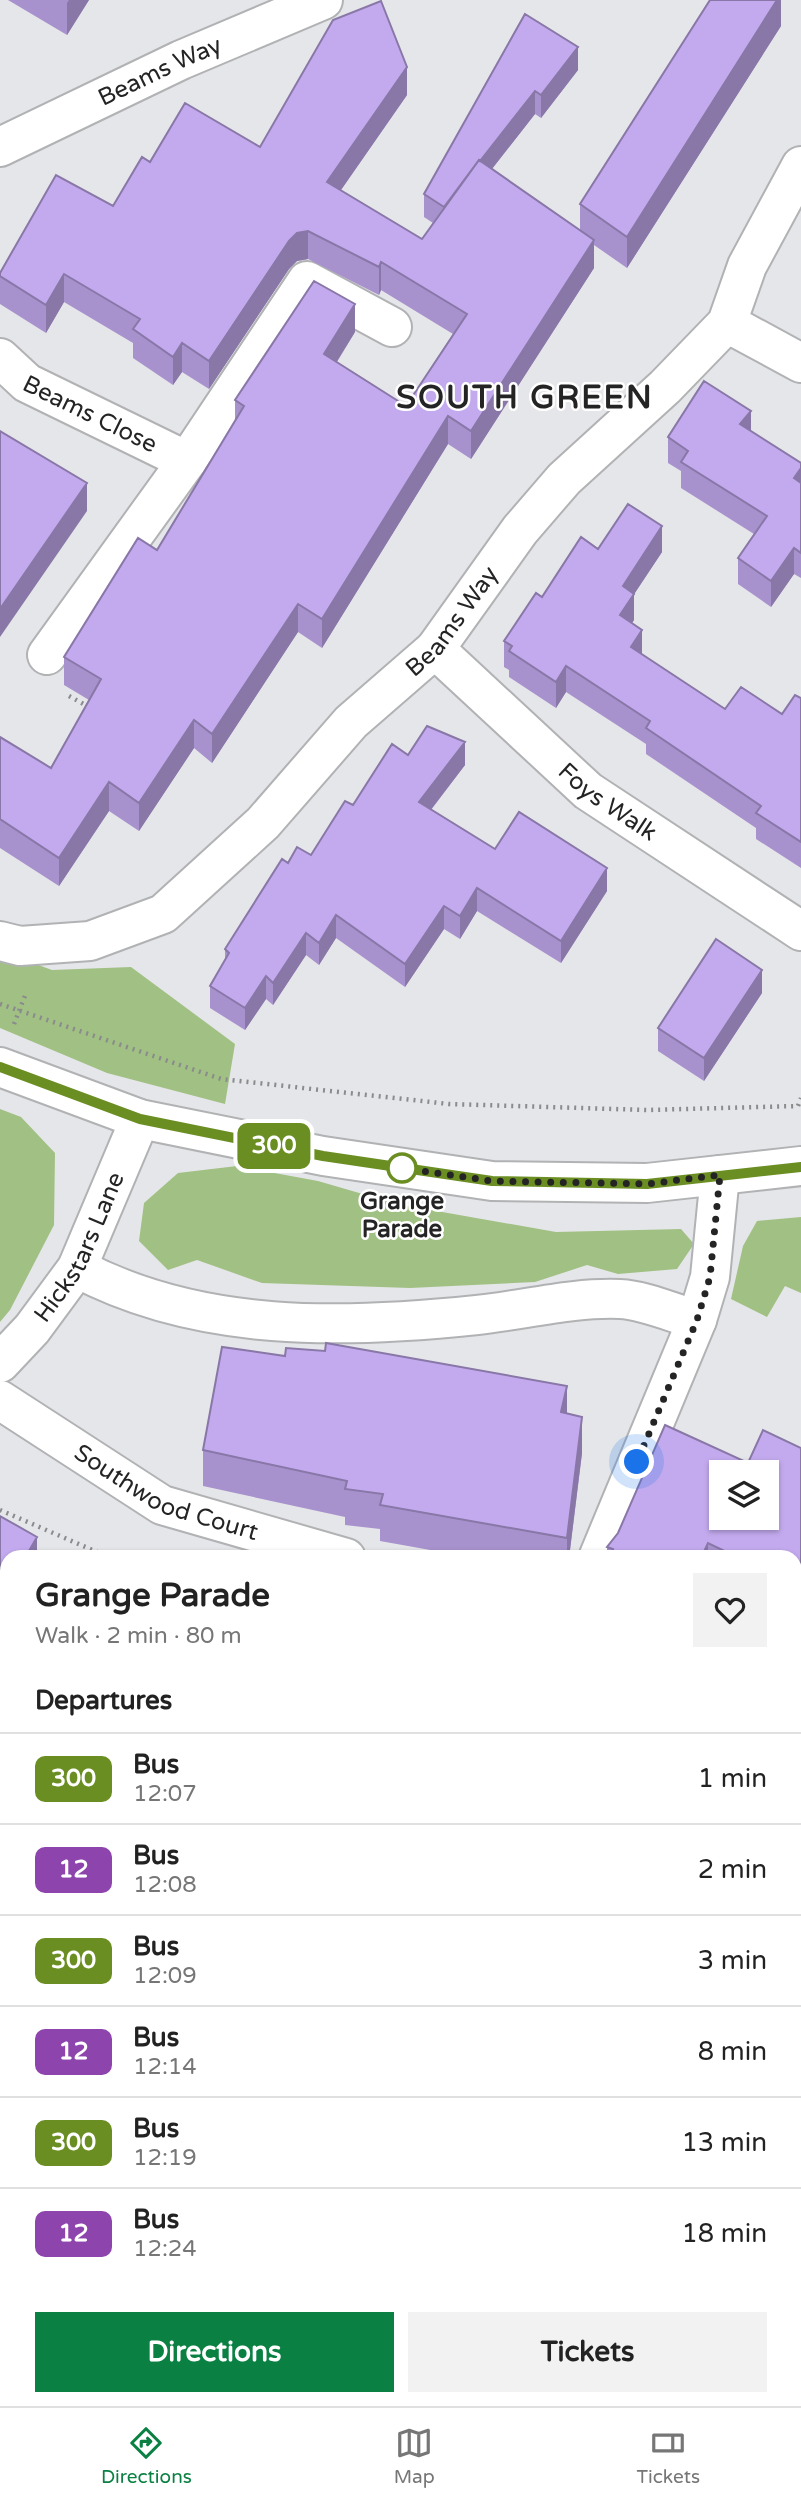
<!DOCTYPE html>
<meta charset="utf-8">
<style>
:root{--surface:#fff;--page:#f2f2f2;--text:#222;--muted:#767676;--line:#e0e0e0;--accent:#0b8043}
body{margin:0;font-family:"Varela Round",sans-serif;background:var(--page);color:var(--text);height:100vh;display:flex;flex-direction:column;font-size:26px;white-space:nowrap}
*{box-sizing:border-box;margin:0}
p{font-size:23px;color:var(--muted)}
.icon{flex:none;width:38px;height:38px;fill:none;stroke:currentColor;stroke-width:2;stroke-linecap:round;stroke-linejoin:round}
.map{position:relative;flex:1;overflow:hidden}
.details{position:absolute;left:0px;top:1550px;width:802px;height:856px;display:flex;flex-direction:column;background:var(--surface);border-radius:21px 21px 0 0;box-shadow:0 2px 5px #0004}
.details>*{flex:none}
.badge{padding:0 14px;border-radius:10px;font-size:24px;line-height:46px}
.buttons{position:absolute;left:709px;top:1460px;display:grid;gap:14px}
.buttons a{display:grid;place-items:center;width:70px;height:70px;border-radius:0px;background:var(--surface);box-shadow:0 2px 5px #0004;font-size:35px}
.you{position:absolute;width:35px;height:35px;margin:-18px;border:5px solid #fff;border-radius:50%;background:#1a73e8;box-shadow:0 0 0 10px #1a73e833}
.map>.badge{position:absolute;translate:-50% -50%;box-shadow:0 0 0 4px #fff}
h2{padding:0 35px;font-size:26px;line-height:63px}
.round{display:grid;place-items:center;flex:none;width:74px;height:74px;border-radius:0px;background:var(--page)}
.summary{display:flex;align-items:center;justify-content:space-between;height:119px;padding:0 35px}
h1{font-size:33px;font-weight:700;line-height:52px}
.button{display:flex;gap:14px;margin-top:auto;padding:14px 35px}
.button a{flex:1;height:80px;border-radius:0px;background:var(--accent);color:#fff;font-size:28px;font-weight:700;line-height:80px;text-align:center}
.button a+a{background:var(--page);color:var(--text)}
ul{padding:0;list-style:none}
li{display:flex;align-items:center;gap:21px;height:91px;padding:0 35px;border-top:2px solid var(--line)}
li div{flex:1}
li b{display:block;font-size:26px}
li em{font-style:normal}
li .badge{min-width:77px;font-weight:700;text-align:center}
.tab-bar{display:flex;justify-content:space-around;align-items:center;height:98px;border-top:2px solid var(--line);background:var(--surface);font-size:19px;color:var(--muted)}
.tab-bar a{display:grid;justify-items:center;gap:4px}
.tab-bar .active{color:var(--accent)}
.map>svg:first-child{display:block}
</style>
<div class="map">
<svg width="801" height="2406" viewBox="0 0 801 2406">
<rect width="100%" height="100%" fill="#e5e6e9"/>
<!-- green -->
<path fill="#a1c083" d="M0,951L52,970L131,967L235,1044L225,1104L107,1073L0,1028Z
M0,1109L21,1117L55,1153L54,1225L10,1310L0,1322Z
M237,1166L318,1181L397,1204L556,1232L681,1229L694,1244L677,1269L618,1274L587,1265L535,1282L410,1288L262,1283L197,1260L168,1270L139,1241L144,1203L178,1173Z
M801,1217V1293L785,1286L767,1317L731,1299L743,1246L757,1221Z
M794,1778L801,1781V2060L794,2058Z"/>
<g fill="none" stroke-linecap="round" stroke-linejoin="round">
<defs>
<g id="minor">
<path id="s1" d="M0,147L181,60L323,0"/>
<path d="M727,323L801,363"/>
<path id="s2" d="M0,358L27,383L187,461"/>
<path id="s3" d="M435,649L588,791L801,931"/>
<path d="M47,655L187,461L307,281L392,327"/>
<path id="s4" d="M0,941L20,946L90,941L163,914L263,823L351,722L435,649L520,530L564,479L665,387L727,323L747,266L801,166"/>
<path d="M77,1268C199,1333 344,1329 477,1315C524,1310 573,1297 620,1299C644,1300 673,1313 697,1320L710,1277L720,1175"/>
<path id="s5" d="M0,1363L32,1329L77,1268L140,1119"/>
<path id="s6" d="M0,1400L162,1505L346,1558"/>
<path d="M598,1558L697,1320"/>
<path d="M794,1666L801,1667"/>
<path d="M0,2055L7,2042"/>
<path d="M794,2076L801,2077"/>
<path d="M0,2105L7,2108"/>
<path d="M469,2406L471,2399"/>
</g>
<path id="major" d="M0,1067L140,1119L323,1156L492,1181L647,1183L801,1166"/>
</defs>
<!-- minor casing -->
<use href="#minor" stroke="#b1b2b4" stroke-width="42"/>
<!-- major casing -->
<use href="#major" stroke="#b1b2b4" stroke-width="42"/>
<!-- path -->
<path stroke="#8a8b8d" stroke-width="4.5" stroke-dasharray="2 5" stroke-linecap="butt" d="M69,696L89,707
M0,1004L221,1079L449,1104L647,1110L798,1106L801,1098
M14,1024L26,993
M0,1510L111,1558
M794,1985L801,1988"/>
<!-- minor -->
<use href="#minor" stroke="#fff" stroke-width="38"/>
<!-- major -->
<use href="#major" stroke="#fff" stroke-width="38"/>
</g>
<!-- wall -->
<path fill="#a892cd" d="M8,0H89L67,35Z
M781,0V26L627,268L594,245V268L471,459L448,444L322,648L298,632L212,763L194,748L139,831L109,811L59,886L0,848V737L51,768L89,700L64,685V657L157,550L235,422V400L355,332L337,362L406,406L453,334L381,290L379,295L308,259L297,261L289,269L209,389L182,372L173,385L133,358V343L64,302L46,333L0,304V273L113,206L150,162L260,147L407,95L341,190L422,239L433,223L424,217V194L525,14L578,70L541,118L535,114L492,169L580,230V204Z
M751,432L801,463V578L794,574L771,607L738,584V558L754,534L681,488V471L668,463V437Z
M598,549L662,552L634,594V620L632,623L642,654L725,709L782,714L801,698V868L756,839V828L646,754V744L566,692L556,708L509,677V670L504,667V641L542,597Z
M408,755L465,765L431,810L495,849L607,891L561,963L477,911L460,939L444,929L405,987L336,938L319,965L306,955L273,1005L266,999L245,1030L210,1008V986L225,960V949L288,863L311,855L353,805Z
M762,993L704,1081L658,1051V1028Z
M567,1414L582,1453L569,1558H475L380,1541V1529L345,1525V1517L203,1486V1450Z
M801,1448V1620L794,1617V1558H607V1547L748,1463Z
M794,1863L801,1865V1939L794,1936Z
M0,2179L7,2181V2267L0,2264Z
M626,2399H689L687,2406H626Z"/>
<!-- shaded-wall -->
<path fill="#8877a7" d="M69,0H89L67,35V3Z
M777,0H781V26L627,268V237Z
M578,47V70L541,118V95Z
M407,67V95L327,210V182Z
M535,91V114L444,230V207Z
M308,231V259L297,261L289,269L209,389V361L289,241L297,233Z
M594,240V268L471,459V431Z
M381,262V290L379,295V267Z
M64,274V302L46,333V305Z
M355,304V332L324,382V354Z
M182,343V372L173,385V357Z
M751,411V437L740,424Z
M448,416V444L322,648V619Z
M801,468V494L794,478Z
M87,483V511L0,637V609Z
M662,526V552L625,608L634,594V620L620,641V615L623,586Z
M794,548V574L771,607V581Z
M298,604V632L212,763V734Z
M642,630V656L631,647Z
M566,666V692L556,708V682Z
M194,720V748L139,831V803Z
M465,742V765L419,825V802Z
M109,782V811L59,886V858Z
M607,868V891L561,963V941Z
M477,888V911L460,939V916Z
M444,906V929L405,987V964Z
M336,915V938L319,965V943Z
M306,933V955L273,1005V983Z
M762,970V993L704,1081V1058Z
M266,976V999L245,1030V1008Z
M567,1386V1422L561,1412Z
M582,1417V1453L569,1558H567V1538Z
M37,1537V1558H25Z
M708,1543V1558H701Z
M7,1588V1612L0,1624V1600Z
M3,1942V1965L0,1970V1947Z
M680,2399H689L687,2406H679Z"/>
<!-- building -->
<path fill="#c3aaee" stroke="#8877a7" stroke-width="2" fill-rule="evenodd" d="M710,0H777L627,237L580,204Z
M381,1L407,67L327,182L422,239L479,160L594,240L471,431L448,416L322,619L298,604L212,734L194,720L139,803L109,782L59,858L0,819V737L51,768L101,679L64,657L138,538L157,550L244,406L235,400L314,281L355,304L324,354L406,406L467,314L381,262L379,267L308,231L297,233L289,241L209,361L182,343L173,357L133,329L140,319L64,274L46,305L0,276V273L56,175L113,206L142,157L150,162L185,103L260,147L333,20Z
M525,14L578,47L541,95L535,91L480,161L479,160L444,207L424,194Z
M704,381L751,411L740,424L801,463V468L794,478L801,483V553L794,548L771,581L738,558L767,516L681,462L688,451L668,437Z
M0,431L87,483L0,609Z
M628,504L662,526L623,586L634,594L620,615L642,630L631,647L725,709L741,687L782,714L795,695L801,698V842L756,813L761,806L646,728L650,721L566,666L556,682L509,651L512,646L504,641L536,593L542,597L581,537L598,549Z
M427,726L465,742L419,802L495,849L519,812L607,868L561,941L477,888L460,916L444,906L405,964L336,915L319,943L306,933L273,983L266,976L245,1008L210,986L229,953L225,949L282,859L288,863L297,847L311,855L345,801L353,805L392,744L408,755Z
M716,939L762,970L704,1058L658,1028Z
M326,1343L567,1386L561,1412L582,1417L567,1538L380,1505L383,1494L345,1489L347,1481L203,1450L222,1347L285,1356L286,1348L325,1351Z
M665,1425L748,1463L763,1430L801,1448V1587L794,1584V1558H739L708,1543L701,1558H609L613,1549L607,1547L618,1533ZM721,1472H766V1517H721Z
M0,1516L37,1537L25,1558H7V1588L0,1600Z
M794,1863L801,1865V1915L794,1913Z
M0,2179L7,2181V2244L0,2241Z
M591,2399H596L613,2406H588Z
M667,2399H680L679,2404Z"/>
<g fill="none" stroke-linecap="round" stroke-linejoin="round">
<defs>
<path id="line" d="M0,1067L140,1119L323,1156L492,1181L647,1184L801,1167"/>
</defs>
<!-- line casing -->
<use href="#line" stroke="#fff" stroke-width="16"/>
<!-- line -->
<use href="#line" stroke="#6b8e23" stroke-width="10"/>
<!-- walk -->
<path stroke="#242425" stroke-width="7" stroke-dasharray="0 12.6" d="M402,1168L395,1167L492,1181L647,1184L720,1175L710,1277L697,1320L637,1462"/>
</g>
<!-- markers -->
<circle fill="#fff" stroke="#6b8e23" stroke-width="3.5" cx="402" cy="1168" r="14"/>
<g text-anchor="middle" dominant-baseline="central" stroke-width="5" stroke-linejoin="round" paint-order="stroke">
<!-- street labels -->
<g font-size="24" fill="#242425" stroke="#fff">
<text stroke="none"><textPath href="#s1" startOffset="177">Beams Way</textPath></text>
<text stroke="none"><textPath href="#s2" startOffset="107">Beams Close</textPath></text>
<text stroke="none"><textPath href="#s4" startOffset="581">Beams Way</textPath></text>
<text stroke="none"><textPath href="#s3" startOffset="231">Foys Walk</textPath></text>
<text stroke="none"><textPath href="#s5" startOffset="142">Hickstars Lane</textPath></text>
<text stroke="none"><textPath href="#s6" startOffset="192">Southwood Court</textPath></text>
</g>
<!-- stop labels -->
<g font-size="24" font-weight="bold" fill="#242425" stroke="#fff">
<text x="402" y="1201">Grange<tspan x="402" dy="28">Parade</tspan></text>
</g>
<!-- district labels -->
<g font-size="32" font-weight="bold" letter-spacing="2" fill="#242425" stroke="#fff">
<text x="525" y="398">SOUTH GREEN</text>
</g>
</g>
</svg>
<div class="buttons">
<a><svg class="icon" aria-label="layers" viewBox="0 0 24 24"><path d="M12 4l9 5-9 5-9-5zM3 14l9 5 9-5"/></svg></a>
</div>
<div class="you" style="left:637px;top:1462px"></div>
<b class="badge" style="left:274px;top:1146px;background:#6b8e23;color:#fff">300</b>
<section class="details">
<div class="summary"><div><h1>Grange Parade</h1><p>Walk · 2 min · 80 m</p></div><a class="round"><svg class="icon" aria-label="heart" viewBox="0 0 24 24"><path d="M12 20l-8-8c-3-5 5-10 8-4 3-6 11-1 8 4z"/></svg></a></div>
<h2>Departures</h2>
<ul>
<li><span class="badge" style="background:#6b8e23;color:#fff">300</span><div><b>Bus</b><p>12:07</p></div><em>1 min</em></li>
<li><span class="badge" style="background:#8e44ad;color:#fff">12</span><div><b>Bus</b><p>12:08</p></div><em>2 min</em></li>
<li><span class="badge" style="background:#6b8e23;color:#fff">300</span><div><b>Bus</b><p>12:09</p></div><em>3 min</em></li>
<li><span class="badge" style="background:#8e44ad;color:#fff">12</span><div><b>Bus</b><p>12:14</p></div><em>8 min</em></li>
<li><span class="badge" style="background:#6b8e23;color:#fff">300</span><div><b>Bus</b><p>12:19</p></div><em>13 min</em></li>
<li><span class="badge" style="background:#8e44ad;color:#fff">12</span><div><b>Bus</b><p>12:24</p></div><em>18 min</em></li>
</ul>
<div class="button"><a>Directions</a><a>Tickets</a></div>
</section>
</div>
<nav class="tab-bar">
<a class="active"><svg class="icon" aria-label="directions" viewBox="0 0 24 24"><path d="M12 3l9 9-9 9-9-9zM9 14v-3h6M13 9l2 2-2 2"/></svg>Directions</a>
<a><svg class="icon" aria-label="map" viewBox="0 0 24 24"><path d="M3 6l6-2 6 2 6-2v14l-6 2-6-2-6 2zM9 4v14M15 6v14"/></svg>Map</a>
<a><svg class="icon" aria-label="tickets" viewBox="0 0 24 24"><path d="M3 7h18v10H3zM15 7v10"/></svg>Tickets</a>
</nav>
